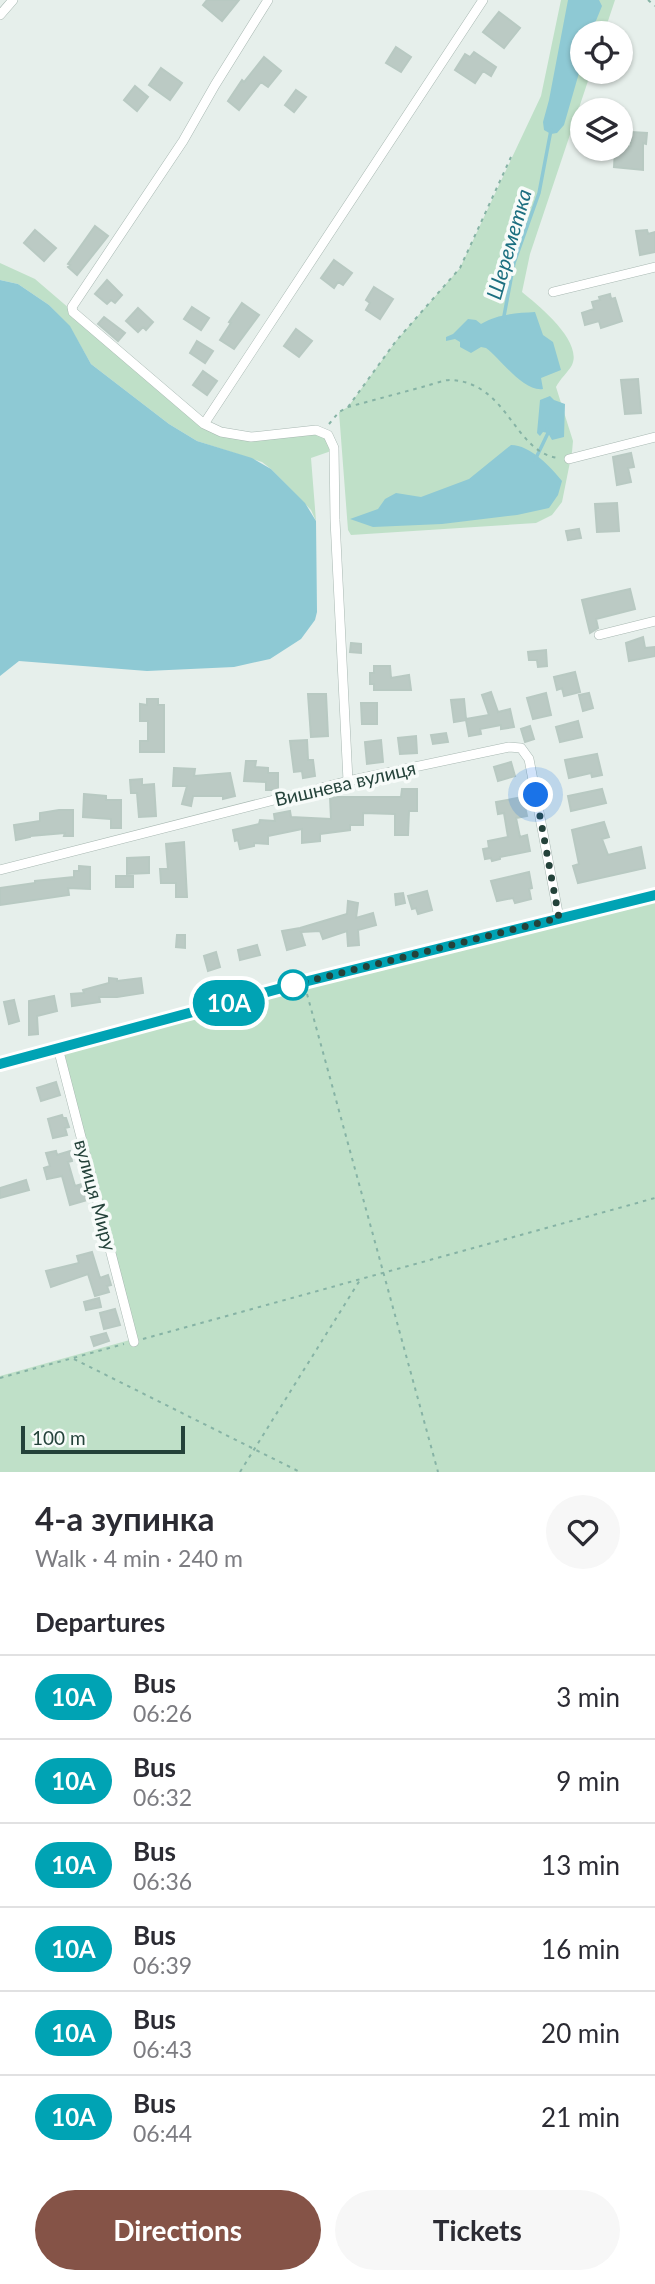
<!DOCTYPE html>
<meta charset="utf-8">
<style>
:root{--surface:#fff;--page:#f7f7f7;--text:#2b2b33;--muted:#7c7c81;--line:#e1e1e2;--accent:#855347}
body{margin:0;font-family:Lato,sans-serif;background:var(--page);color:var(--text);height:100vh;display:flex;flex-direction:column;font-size:26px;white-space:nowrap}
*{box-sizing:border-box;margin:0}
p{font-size:23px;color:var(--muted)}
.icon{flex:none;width:38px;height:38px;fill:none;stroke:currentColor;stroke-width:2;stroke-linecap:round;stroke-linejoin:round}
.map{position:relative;height:1472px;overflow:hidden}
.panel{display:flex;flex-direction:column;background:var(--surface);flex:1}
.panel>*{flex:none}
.badge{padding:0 14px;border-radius:23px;font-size:24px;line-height:46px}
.buttons{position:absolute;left:570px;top:21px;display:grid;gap:14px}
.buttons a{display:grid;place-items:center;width:63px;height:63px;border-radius:50%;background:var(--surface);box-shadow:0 2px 5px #0004;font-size:35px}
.scale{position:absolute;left:21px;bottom:18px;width:164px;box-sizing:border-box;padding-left:7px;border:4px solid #24423a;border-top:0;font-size:19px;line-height:24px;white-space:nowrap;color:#24423a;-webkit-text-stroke:5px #f7fbf9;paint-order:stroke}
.you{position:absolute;width:35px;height:35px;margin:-18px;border:5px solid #fff;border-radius:50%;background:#1a73e8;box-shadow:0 0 0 10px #1a73e833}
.map>.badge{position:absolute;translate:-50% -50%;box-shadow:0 0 0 4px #fff}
h2{padding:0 35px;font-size:26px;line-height:63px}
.round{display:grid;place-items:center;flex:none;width:74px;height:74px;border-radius:37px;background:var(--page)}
.headline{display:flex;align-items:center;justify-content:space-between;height:119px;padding:0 35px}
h1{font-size:33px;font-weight:700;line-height:52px}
.primary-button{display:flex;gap:14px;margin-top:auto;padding:14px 35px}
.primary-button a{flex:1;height:80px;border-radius:42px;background:var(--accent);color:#fff;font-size:28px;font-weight:700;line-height:80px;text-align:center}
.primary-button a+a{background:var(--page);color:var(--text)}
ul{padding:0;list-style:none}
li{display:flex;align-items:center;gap:21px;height:84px;padding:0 35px;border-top:2px solid var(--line)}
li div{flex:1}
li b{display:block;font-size:26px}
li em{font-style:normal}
li .badge{min-width:77px;font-weight:700;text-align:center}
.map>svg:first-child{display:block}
</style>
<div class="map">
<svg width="655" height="1472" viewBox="0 0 655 1472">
<rect width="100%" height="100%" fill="#e6efeb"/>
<!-- green -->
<path fill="#bfe0c8" d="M561,0H615L604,33H583V72H591L530,254L522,292C538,305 583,341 572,365C568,372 560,379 556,387L573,441L572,452L562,502L552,515L536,523L351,535L348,530L339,412L348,407L396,341L460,268L541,96Z
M0,263L35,279L204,424L233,435L323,431L334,450L311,458L316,521L311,510L271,469L262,462L197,441L169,424L91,364L70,327L49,305L18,284L0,280Z
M655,895V1472H0V1376L137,1338L58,1048Z"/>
<!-- water -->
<path fill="#8ec9d4" d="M568,0H599L602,6L591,33H583V59L564,125L557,133L551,134L544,130L543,122L549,100Z
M0,280L18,284L49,305L70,326L91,364L169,424L197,441L252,458L271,469L305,503L316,521L317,612L315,620L301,639L270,659L234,667L147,671L19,661L0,676Z
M535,312L543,335L553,342L561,370L541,378L543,389C523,392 501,359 486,348L481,347L471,353L460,347V342L455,339L446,341V337L453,334L468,319L476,320L481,324C497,314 517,313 535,312Z
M550,396L554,400L565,404L564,437L552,440L548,433L543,432L540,436L537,433L540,400Z
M511,445C530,445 551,467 562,481L558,495L549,508L517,515L442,524L373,527L350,519L378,509L385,499L396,493L421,497L469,479Z"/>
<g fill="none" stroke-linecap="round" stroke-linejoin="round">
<!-- stream -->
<path stroke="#8ec9d4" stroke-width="3.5" d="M505,319L504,316L514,263L539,193L551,130
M535,460L548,433L547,429"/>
</g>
<!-- building -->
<path fill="#bbcac4" stroke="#b8c9c2" stroke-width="2" d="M207,0H239L222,21L203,5Z
M499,12L520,28L504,48L483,32Z
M396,47L411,57L401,72L386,63Z
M474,52L496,67L491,76L483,71L475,83L455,70L465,54L470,57Z
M264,57L281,71L268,87L261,82L239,110L228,101L242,80L244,82Z
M161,68L182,83L170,100L149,85Z
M135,86L148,97L137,111L124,100Z
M296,90L306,97L294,112L285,105Z
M631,132L647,133L646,144L643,143V170L614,167L615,149L631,146Z
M95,226L108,236L77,275L68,267L70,265L68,264Z
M35,230L56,248L44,261L24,243Z
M647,230L648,234L655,232V252L640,255L636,231Z
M334,260L352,273L343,285L338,282L334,288L321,278Z
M107,280L122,295L115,303L111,300L107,304L95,294Z
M374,287L393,299L380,319L366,310L370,303L366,300Z
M610,294L611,299L615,298L622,321L601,328L599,321L585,325L582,313L594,309L592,302L600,300L599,297Z
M242,303L259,315L234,349L220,340L231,323L229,322Z
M192,307L209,318L201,330L184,319Z
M138,308L153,322L146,330L143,327L138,332L126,321Z
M104,317L125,333L118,341L98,324Z
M296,329L312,341L299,357L284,346Z
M197,341L213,351L205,363L190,353Z
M203,371L217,381L207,395L193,385Z
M638,379L641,413L625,414L621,380Z
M631,453L634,467L628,468L631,482L617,485L613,457Z
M617,503L619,531L597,532L595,504Z
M579,529L581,538L568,540L566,531Z
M630,589L635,609L596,619L598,628L590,633L582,600Z
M643,637L645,648L655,647V656L629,661L626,643Z
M351,643L361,644V653L350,652Z
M546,650L547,666L538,667L537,660H529L528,652Z
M374,666H390L391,678L409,675L411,690H374V684H370V673H374Z
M575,672L580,692L564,696L562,688L557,690L554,677Z
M491,692L498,712L510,709L514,727L501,729V725L480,729L481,734L469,736L466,720L454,722L451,700L464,699L466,719L489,715L482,695Z
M546,693L551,715L533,719L527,698Z
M589,693L593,708L583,711L579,695Z
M308,694H326L328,736L311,737Z
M147,699H158V705H164V752H140V741H148V721H140V704L147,705Z
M361,703H377V724H362Z
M578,721L582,737L560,742L556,727Z
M530,726L534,739L525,742L521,729Z
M446,733L448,742L433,744L431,735Z
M416,736L417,753L400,754L398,738Z
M307,740L308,760H313L315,776L303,778L302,771L294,772L290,741Z
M381,740L383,762L367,764L365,742Z
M597,754L602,775L592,777L591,773L569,778L565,760Z
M246,761H256L255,767L268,768V773H278V790H266V782L244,781Z
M511,762L515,776L498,781L494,767Z
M174,768L195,769L194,776L230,773L235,796L223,799V796H193L191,806L182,804L187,786H173Z
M142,779V785L154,784L156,816L139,817L137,793H131L130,780Z
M402,789H417V811H409L408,835H395V814L363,813V825H350V830L320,834V841L302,843V829L268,836V844L254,843V846L240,849L238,840L235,841L233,830L259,824L260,820L275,821L274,814L290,811L291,817L331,819L330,797H401Z
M602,789L606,803L571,811L568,796Z
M84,794L106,796V800H121V828H111V819L83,817Z
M523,797L527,816L516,818L520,837L527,835L530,851L500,857V859L492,861L491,858L485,859L483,849L489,848L488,841L508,837L504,813L498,814L496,802Z
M59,810H73V836H64L65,833L30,836V837L16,840L14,825L40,821V813Z
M604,822L609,837L602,839L608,855L641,847L645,868L578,883L573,866L579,864L572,830Z
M184,842L187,897H176V883H161L160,869H168L166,844Z
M149,857V873L127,874V858Z
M79,866L90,867V889L68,888L69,895L0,905V888L35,883V881L74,877V871H79Z
M529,872L532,888L529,889L531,899L515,903L513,898L497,901L491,881Z
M116,876H133V887H116Z
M427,891L432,910L418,914L416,908L412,909L408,896Z
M403,893L405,903L396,905L395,894Z
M348,901L358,903L356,918L373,913L376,925L358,930L359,945L348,946L347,931L323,939L320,931L301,932L305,945L287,950L282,931L300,928L347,914Z
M177,935H185V948L176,947Z
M257,945L260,955L240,960L238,950Z
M216,952L220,967L208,971L204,956Z
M109,978L117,979V981L141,978L143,993L117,997H99L100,1002L72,1006L71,994L84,993L83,990L109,983Z
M54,996L57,1011L37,1016L38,1034L29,1035V1001Z
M14,1000L19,1021L9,1024L4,1002Z
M56,1082L60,1095L41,1101L37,1088Z
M62,1115L63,1118H66L69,1127L65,1128L67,1135L53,1138L48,1119Z
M56,1151L57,1155L70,1151L72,1161L68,1162L75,1186L82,1184L87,1200L70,1205L62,1176L47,1179L44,1168L50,1166L46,1153Z
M26,1180L29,1190L0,1198V1188Z
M92,1252L100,1278L108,1275L111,1285L107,1286L109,1292L95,1296L88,1274L51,1287L46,1271L79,1263L77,1256Z
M99,1298L101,1307L86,1310L84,1302Z
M115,1309L120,1325L104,1329L100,1313Z
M106,1333L109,1341L94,1346L91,1337Z"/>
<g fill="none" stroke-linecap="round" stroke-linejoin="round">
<defs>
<path id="street" d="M268,0L215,85L183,141L72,307L73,312L204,424L221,432L251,437L316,430L328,435L334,448L335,520L348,781
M0,15L13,0
M553,292L655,267
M204,424L483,0
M569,459L655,437
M599,635L655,621
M0,870L348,781L509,747L521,748L529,759L559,918
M58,1048L134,1342"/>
<path id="secondary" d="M0,1064L304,982L655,895"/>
</defs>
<!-- street casing -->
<use href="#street" stroke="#a8b8b2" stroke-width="10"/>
<!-- secondary casing -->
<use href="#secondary" stroke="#a4bbb3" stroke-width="14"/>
<!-- path -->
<path stroke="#86b3a5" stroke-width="2" stroke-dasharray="3.5 5" stroke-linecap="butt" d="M648,0L655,6
M348,407L396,341L460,268L511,157
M329,424L339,412L348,407C374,400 400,393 426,386C434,384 445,379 453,380C509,385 514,452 558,458
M307,994L438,1472
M143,1339L655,1198
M74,1359L300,1472
M0,1378L124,1344
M240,1472L360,1280"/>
<!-- street -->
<use href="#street" stroke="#fff" stroke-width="9"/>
<!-- secondary -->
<use href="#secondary" stroke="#fff" stroke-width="12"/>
</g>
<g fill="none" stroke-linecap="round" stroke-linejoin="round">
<defs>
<path id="line" d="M0,1064L304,982L655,895"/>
</defs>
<!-- line casing -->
<use href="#line" stroke="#fff" stroke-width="16"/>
<!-- line -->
<use href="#line" stroke="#00a3b4" stroke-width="10"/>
<!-- walk -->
<path stroke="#24423a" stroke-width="7" stroke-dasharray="0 12.6" d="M293,985L559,918L536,795"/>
</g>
<!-- markers -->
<circle fill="#fff" stroke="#00a3b4" stroke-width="3.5" cx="293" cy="985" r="14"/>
<g text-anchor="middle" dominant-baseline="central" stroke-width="7" stroke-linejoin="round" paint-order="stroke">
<!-- street labels -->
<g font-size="19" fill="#24423a" stroke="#f7fbf9">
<text transform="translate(345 783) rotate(-13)">Вишнева вулиця</text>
<text transform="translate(96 1195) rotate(75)">вулиця Миру</text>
</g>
<!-- water labels -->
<g font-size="21" font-style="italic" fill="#1c6f80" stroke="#f7fbf9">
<text transform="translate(508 244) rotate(-74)">Шереметка</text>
</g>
</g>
</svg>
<div class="buttons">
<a><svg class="icon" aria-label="locate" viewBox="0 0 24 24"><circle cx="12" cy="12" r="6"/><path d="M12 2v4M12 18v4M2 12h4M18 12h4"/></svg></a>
<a><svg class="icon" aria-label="layers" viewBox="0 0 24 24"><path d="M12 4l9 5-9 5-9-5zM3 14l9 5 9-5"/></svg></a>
</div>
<div class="scale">100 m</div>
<div class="you" style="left:536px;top:795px"></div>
<b class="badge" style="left:229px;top:1003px;background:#00a3b4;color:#fff">10А</b>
</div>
<section class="panel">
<div class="headline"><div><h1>4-а зупинка</h1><p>Walk · 4 min · 240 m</p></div><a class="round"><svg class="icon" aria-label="heart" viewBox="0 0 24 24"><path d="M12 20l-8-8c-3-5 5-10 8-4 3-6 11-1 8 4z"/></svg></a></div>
<h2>Departures</h2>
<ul>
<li><span class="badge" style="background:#00a3b4;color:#fff">10А</span><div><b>Bus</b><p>06:26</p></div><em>3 min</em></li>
<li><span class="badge" style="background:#00a3b4;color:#fff">10А</span><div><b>Bus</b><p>06:32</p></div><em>9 min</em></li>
<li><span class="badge" style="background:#00a3b4;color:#fff">10А</span><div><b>Bus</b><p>06:36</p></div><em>13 min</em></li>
<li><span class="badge" style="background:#00a3b4;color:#fff">10А</span><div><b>Bus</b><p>06:39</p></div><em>16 min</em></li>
<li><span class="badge" style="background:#00a3b4;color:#fff">10А</span><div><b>Bus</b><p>06:43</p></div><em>20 min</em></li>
<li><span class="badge" style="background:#00a3b4;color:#fff">10А</span><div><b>Bus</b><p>06:44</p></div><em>21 min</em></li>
</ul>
<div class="primary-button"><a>Directions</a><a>Tickets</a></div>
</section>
